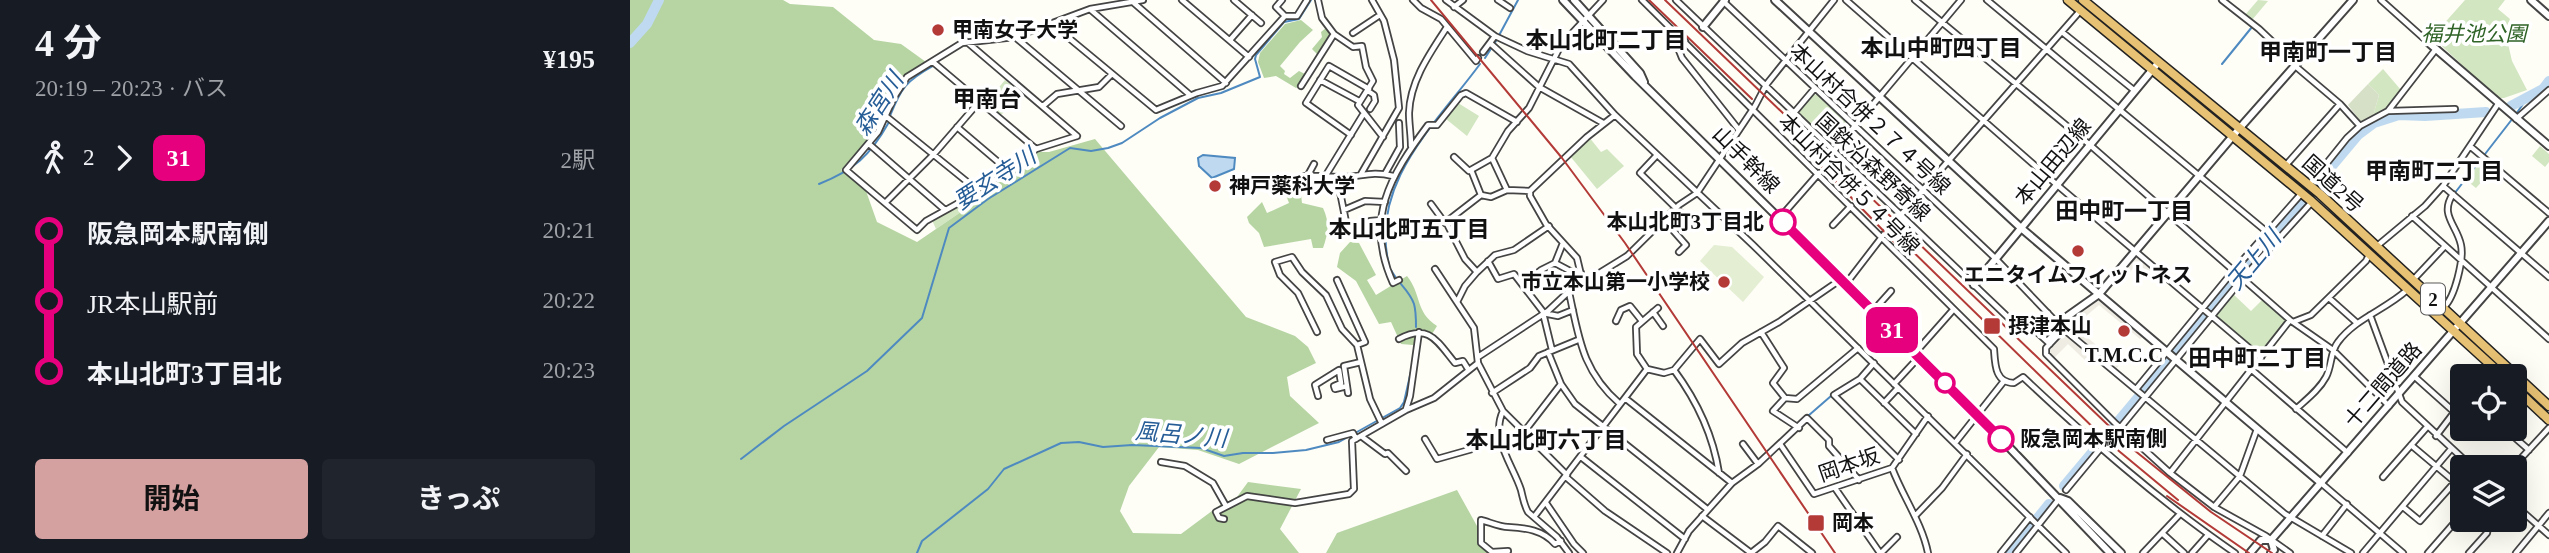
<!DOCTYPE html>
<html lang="ja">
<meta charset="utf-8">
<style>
:root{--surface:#171b24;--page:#20242c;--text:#f1f3f6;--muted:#9ea1a6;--accent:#d5a0a0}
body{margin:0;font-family:"Times New Roman","Noto Sans JP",serif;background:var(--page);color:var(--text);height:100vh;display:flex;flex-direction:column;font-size:26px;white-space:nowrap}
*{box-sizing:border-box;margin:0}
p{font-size:23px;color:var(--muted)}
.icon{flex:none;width:38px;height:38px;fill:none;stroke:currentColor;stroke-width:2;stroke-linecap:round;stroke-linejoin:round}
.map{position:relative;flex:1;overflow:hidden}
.panel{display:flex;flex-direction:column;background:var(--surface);width:630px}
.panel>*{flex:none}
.badge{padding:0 14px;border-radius:10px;font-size:24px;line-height:46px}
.buttons{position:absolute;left:1820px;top:364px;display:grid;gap:14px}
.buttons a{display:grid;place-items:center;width:77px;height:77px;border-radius:7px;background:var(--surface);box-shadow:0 7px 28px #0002;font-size:35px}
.map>.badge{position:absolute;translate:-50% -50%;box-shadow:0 0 0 4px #fff}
.legs{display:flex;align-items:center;gap:10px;height:77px;padding:0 35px;font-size:23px}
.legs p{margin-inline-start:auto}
.head{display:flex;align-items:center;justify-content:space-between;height:119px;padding:0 35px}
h1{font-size:38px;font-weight:700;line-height:52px}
.action{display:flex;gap:14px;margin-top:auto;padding:14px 35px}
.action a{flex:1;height:80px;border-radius:7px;background:var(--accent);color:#111;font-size:28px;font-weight:700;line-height:80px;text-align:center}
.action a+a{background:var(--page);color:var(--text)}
ul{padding:0 35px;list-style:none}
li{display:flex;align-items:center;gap:24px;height:70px;font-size:26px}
li i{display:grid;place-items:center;width:10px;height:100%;margin:0 9px;background:currentColor}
li i::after{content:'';width:18px;height:18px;margin:-9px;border:5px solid;border-radius:50%;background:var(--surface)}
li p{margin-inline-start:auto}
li:first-child i{background:linear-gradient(#0000 50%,currentColor 0)}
li:last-child i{background:linear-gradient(currentColor 50%,#0000 0)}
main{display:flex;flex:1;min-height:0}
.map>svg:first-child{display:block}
</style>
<main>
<section class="panel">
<div class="head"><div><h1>4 分</h1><p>20:19 – 20:23 · バス</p></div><b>¥195</b></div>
<div class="legs"><svg class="icon" aria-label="walk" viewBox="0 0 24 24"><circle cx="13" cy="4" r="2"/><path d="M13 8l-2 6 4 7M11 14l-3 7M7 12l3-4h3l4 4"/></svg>2<svg class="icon" aria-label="forward" viewBox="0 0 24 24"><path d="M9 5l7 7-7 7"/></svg><b class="badge" style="background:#e6007e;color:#fff">31</b><p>2駅</p></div>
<ul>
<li><i style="color:#e6007e"></i><b>阪急岡本駅南側</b><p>20:21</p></li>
<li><i style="color:#e6007e"></i><span>JR本山駅前</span><p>20:22</p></li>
<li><i style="color:#e6007e"></i><b>本山北町3丁目北</b><p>20:23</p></li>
</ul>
<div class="action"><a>開始</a><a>きっぷ</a></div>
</section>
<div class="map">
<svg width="1919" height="553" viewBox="0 0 1919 553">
<rect width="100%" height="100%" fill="#fefdf6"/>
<!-- green -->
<path fill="#d2e6c2" d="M1628,0L1638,1L1622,20L1615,15Z
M1835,0H1875L1868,9L1880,19L1875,31L1882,61L1897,90L1874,98H1868L1802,37Z
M1753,69L1771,90L1756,109L1743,116L1749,95L1738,84Z
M375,80L391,93L371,115L356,103Z
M1183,94L1187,95L1219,125L1220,128L1206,146L1200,144L1167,112Z
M828,103L849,116L837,136L816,119Z
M959,137L971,152L977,149L994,166L967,189L940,156Z
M1910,146L1919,154V162L1915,167L1902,156Z
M1850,160L1862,170L1846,188L1836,180Z
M344,197L347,201L306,229L302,220Z
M1602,293L1621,311L1633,299L1655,319L1656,322L1632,353H1628L1586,317L1585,314Z"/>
<!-- forest -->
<path fill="#b6d5a3" d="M0,0H153L160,4L203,7L244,40L271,44L296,62L276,74L261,97L247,129L211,170L236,191L247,222L287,242L347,201L357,186L383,175L407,152H419L465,139L616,317L665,336L678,347L686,363L657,377L660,396L689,423L609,464L568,450L529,447L499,486L490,511L503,533L551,534L590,505L607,497L618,482L671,489L650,529L669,553H0Z
M671,20L683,30L670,42L650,66L655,71L654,74L660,78L669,71L675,74L687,54L682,49L692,37L691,32L696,28L702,34L671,85L666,88L646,76L634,78L628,62L630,53L655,24Z
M670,186L672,203L693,208C700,223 698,234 693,248H683L681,239L634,247L629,233L619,223L617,217L632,202L637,213L659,203L653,187Z
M720,242L729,243L746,275L737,280L746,295L777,276C792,295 785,312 807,326L802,334L792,330L783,345L771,344L761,322L749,324L726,281L707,267L710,253Z
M827,490L862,553H696L707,533Z"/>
<!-- cemetery -->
<path fill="#d6e0c7" d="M1738,84L1749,95L1743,116L1731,122L1718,105Z"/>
<!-- pitch -->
<path fill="#e3eed2" d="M1084,245L1102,247L1134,277L1113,302L1070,261Z"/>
<!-- plaza -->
<path fill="#efede3" d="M1507,257L1533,280L1529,285L1506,265L1487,287L1482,283Z
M1469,300L1512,337L1510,339L1469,305L1444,326L1472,350L1475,347L1492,361L1487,368L1437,327V323Z
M1409 328a8 8 0 1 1 16 0a8 8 0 1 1-16 0Z
M1436,335L1463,357L1458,363L1438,344L1423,359L1417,352L1432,336Z"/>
<!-- water -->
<path fill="#bfdaf0" stroke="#4e8ac0" stroke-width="2" d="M573,155L605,158L604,169L582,178L569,166L568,158Z"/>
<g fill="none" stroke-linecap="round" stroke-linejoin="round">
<!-- stream -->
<path stroke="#4e8ac0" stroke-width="2" d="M855,58L866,41L888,0
M1592,64L1622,27
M1886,114L1898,97
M260,116C271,88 276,81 303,66
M189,184C224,170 240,156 259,122
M1824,194L1883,118
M759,265C739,183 806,124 850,64
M761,270C767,282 780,291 784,304C786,311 786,320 786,327
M1178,416L1201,396
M111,459L154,426L237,371L292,318L319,228L358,199L440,148L461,151L478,148L492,143L530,118L568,98L591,93L630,77L625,59L626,55L654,22L669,19L681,0
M287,553L292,541L358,489L374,469L431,443L449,442L473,447L502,445L571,448L594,456L613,453H643L676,450L709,442L770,408L774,402L782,367"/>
<!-- river -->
<path stroke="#bfdaf0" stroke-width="10" d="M0,43L17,24L29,0
M1881,106L1913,89L1919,81
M1434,486L1728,135L1744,123L1769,115L1795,116L1856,112
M1379,553L1419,504"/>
<defs>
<path id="minor" d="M552,0L619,57
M604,0L631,23
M652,0L646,7L655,16
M783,0L791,8L811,19L846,61L848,58
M816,0L865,36L897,51L939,64L985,115L1123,245L1436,553
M868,0L880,8
M1012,0L1364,349C1365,364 1365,383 1384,383L1393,377C1460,440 1529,501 1605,553
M1046,0L1386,325C1400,334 1409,322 1418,313
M1216,0L1426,184L1631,358
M1285,0L1460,145L1660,320L1703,350L1759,406
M1357,0L1637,232
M1592,0L1629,29L1662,60L1664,65L1710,104L1730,126
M1751,0L1799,43
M1093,1L1365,258L1431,327L1655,514L1721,553
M504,3L596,83
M824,7L833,0
M461,10L560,95
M422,24L526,110L567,93L592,86L655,16H667L677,0
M1432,32L1505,91
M723,33L750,15
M704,34L723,47L732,46L736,67L743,81L728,105L753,137
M385,37L491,126
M600,40L622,15
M1055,41L1048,48L1052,58L1109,130
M337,42L447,136
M860,43L909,87L973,123
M853,52L865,36
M303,62L406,149
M690,80L729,101
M671,86L704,34L692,18L688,0
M738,91L744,95L745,101L740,109
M413,106L427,94L469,87L481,75
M1759,111L1825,109
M1163,114L1185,88
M257,117L346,189
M1886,119L1919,90
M327,127L380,172
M721,135L676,103L699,66L739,89
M447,136L406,149L380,172L346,189L343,195L296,221L287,230L216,170L248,132L264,97L277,77L332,43L385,37L460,9L513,0
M239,144L315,210
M781,146C781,135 779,124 779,113C780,81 800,53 817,27
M1841,147L1919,213
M1203,152L1331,0
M1027,155L1010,173L1052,214
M824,157L839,171L862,158L878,131L899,108L931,45L973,0
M862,158L877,190
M1656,165L1710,104
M841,170L851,195L861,197L877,190L900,191
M731,174L769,108L764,60L754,21L742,0
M755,174L770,147L769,123
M678,175L684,164
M696,175L734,113
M707,177L718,232
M657,184L671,183L675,176C686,175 697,177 708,177C730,178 739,170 763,176
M1680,184L1717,138L1730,126L1758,111L1806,49
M1813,186L1919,277
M900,191L957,137L985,115
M900,191V196L916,224L947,258L952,279
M255,203L304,154L349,102
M801,204L815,223L816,222L835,259L847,272
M714,210L735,201L755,202
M1154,213L1189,173
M1782,216L1919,339
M1034,220L1056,245L1049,252
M816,222L851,195
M1203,225L1221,206
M718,229L740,221L751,220
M1747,246L1795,206L1813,186L1868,104
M858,261L868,279L884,274L914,313
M925,263L942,272L951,273
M805,269L844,328L848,363L873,411L937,475
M707,280L735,342L727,345
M769,280L763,283C734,219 760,176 798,125H807L831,95L836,93L887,122
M1783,280L1815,246
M894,284L911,270L925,263L933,243
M1215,285L1255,233L1450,11
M939,292C949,338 952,371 990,404
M1699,298L1727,323
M827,302L835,286L847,272L865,255L884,250L919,226
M1814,307C1825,297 1834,259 1831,245C1827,225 1809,215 1823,194
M1028,308L1006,327L1007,354L1017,369L1034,373L1044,370
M1243,311L1261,291
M1023,312L1033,326
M1740,315L1772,402L1842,467
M986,321L991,310L1000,306L1012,321
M1663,322L1681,315L1736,261L1739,255
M1405,326L1408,333L1420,344
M1434,329L1416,348V354L1486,424L1540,473L1584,507L1636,536L1660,553
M687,332L668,293L650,275L645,262L662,257L672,272L696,295L712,329L727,345L740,399L752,424
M1131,332L1154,368L1143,383L1155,398
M769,339C799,323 807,341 825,363L833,361L838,369
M1417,341L1431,327
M922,350L913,313L928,316L943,310
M918,352L931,384L945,404L1077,509
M1285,353L1323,310
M848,357L918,311L952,279L963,277L997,256L1049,205L1067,193L1125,106L1136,85L1204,0
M1244,363L1230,379L1204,395L1269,460
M1622,370L1718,453
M1784,376L1832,419
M1853,376L1861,366
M1230,379L1286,434
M1264,384L1289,357
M1507,388L1604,270L1671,194
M718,393L714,366L731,362
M862,393L900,368L909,356L948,340
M688,396L685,385L709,370L711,383L704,386L705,389L717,386
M995,398L1102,483
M1254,403L1268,388
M776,409L780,396L789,332
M1666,409C1677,399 1689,390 1696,377C1702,366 1700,352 1708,342C1726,318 1755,310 1777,290
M873,411C860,438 883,465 891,490C893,498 894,505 898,512L927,537L939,553
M1169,428L1143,411L1155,398L1167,399L1228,348
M1490,428L1613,278L1681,203
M1875,429L1899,450
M894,432L931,384
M731,436L755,454L758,453L776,471
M1806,436L1832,402
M795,439L807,459L846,448L869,434
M697,440L723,433L726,439
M1325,443L1374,381
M1113,444L1128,464
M1150,444L1184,494L1262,468L1298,416
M1781,445L1825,482
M951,457L1055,539
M531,462L555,466L583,483L596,506
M1883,467L1919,428
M1262,468C1273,497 1292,523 1298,553
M1089,473C1083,435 1067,401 1044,370L1070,339L1089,364L1112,343L1149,322L1210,280
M1540,473L1660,320
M936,477L975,511L1037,553
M1753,477L1797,427
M1691,483L1773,553
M1205,488L1250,553
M1436,490L1470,449
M916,503L944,544L953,553
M1885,505L1919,535
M1584,507L1610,476L1627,429
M1773,507L1790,521L1832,474
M1072,516L1121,553L1135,542L1148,526L1182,553
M1285,516L1312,488L1337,454
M904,517L1017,369
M594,519L589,518L586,512L617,496L665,503L719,494L724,489L722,441L776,410L804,398L848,363
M1532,533L1554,553
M1692,536L1717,504
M878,551L862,552L851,543V520C859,522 870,527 878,527C896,528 913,530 925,544L931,541
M1047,553L1059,531L1102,483L1128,464L1177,418L1199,440V446L1229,480
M1251,553L1267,537
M1371,553L1400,517
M1386,553L1429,499
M1513,553L1550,514
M1562,553L1578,535
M1733,553L1821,449
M1798,553L1832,514
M1839,553L1857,533L1858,527L1864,520
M1886,553L1919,513"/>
<path id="tertiary" d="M933,0L1005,76L1355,422L1480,553
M944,0L1010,73L1014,82
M1145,0L1391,228L1691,483
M1901,0L1919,16
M1073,27L1095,0
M1799,43L1919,146
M1344,285L1528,63
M1428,323L1469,294L1608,130L1723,0
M1430,498L1438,501L1491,553
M1641,540L1644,550L1641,553
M1620,553L1631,540H1641L1919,221"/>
<path id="trunk" d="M1438,0L1680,200L1873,376
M1453,0L1690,194L1919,406
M1885,388L1919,420"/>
</defs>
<!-- minor casing -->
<use href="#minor" stroke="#444" stroke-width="8"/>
<!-- tertiary casing -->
<use href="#tertiary" stroke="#444" stroke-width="10"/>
<!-- trunk casing -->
<use href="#trunk" stroke="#222" stroke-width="11"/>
<!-- minor -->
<use href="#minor" stroke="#fff" stroke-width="4.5"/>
<!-- tertiary -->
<use href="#tertiary" stroke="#fff" stroke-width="6"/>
<!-- trunk -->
<use href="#trunk" stroke="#e8c274" stroke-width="8"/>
<!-- rail -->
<path stroke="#b33a37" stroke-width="2" d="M801,0L932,158L995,243L1205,553
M1019,0L1122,99
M1035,0L1504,450L1581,512L1642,553
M1183,158L1273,251
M1270,239L1478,442L1548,500
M1537,496L1619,553"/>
</g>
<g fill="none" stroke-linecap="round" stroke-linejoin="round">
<defs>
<path id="line-1" d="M1153,222L1371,439"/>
</defs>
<!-- line-1 casing -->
<use href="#line-1" stroke="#fff" stroke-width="16"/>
<!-- line-1 -->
<use href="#line-1" stroke="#e6007e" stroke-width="10"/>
</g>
<!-- markers -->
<g fill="#b33a37" stroke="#fff" stroke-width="2.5">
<circle cx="308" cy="30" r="7"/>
<circle cx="585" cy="186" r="7"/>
<circle cx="1448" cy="251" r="7"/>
<circle cx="1094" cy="282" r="7"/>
<rect x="1353" y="317" width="18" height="18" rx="3.5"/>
<circle cx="1494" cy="331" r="7"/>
<rect x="1177" y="514" width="18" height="18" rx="3.5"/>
</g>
<g fill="#fff" stroke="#e6007e" stroke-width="3.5">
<circle cx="1153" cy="222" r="12"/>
<circle cx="1315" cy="383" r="9"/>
<circle cx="1371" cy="439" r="12"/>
</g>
<g text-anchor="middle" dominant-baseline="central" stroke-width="7" stroke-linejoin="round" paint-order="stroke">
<!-- shield labels -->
<rect fill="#fff" stroke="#585858" stroke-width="2" x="1791" y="283.5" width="24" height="31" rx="5"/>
<g font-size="19" font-weight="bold" fill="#111">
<text x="1803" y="299">2</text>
</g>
<!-- poi labels -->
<g font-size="21" font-weight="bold" fill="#111" stroke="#fff" text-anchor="start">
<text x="322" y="30">甲南女子大学</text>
<text x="599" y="186">神戸薬科大学</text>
<text x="1448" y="275" text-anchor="middle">エニタイムフィットネス</text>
<text x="1080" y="282" text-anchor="end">市立本山第一小学校</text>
<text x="1378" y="326">摂津本山</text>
<text x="1494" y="355" text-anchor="middle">T.M.C.C</text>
<text x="1202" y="523">岡本</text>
</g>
<!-- park labels -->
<g font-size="21" font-style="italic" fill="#2f6327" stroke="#fff">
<text x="1844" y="34">福井池公園</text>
</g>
<!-- street labels -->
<g font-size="21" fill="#111" stroke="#fff">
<text transform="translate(1240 119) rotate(43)">本山村合併２７４号線</text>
<text transform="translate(1116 160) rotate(45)">山手幹線</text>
<text transform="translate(1423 162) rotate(-50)">本山田辺線</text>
<text transform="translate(1243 167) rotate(43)">国鉄沿森野寄線</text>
<text transform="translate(1219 184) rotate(45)">本山村合併５４号線</text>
<text transform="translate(1703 184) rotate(42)">国道2号</text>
<text transform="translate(1753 385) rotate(-49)">十二間道路</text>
<text transform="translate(1219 465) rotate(-19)">岡本坂</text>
</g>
<!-- stop labels -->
<g font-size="21" font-weight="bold" fill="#111" stroke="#fff" text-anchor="end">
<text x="1134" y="222">本山北町3丁目北</text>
<text x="1390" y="439" text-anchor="start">阪急岡本駅南側</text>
</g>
<!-- neighbourhood labels -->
<g font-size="23" font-weight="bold" fill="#111" stroke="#fff">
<text x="976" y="40">本山北町二丁目</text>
<text x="1311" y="48">本山中町四丁目</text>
<text x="1698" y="52">甲南町一丁目</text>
<text x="357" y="99">甲南台</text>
<text x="1804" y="171">甲南町二丁目</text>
<text x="1494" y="211">田中町一丁目</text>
<text x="779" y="229">本山北町五丁目</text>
<text x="1627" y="358">田中町二丁目</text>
<text x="916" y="440">本山北町六丁目</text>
</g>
<!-- water labels -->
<g font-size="23" font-style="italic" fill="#265d97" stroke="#fff">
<text transform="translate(249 104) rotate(-57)">森宮川</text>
<text transform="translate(365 179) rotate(-33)">要玄寺川</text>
<text transform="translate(1624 260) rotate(-50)">天上川</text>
<text transform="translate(551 435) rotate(5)">風呂ノ川</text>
</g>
</g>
</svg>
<div class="buttons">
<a><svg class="icon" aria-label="locate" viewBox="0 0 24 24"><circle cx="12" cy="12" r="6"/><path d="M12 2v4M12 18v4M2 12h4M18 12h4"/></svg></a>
<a><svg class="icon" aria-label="layers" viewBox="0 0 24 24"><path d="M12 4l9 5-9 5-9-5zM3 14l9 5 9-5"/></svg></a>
</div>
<b class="badge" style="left:1262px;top:330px;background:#e6007e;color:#fff">31</b>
</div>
</main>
